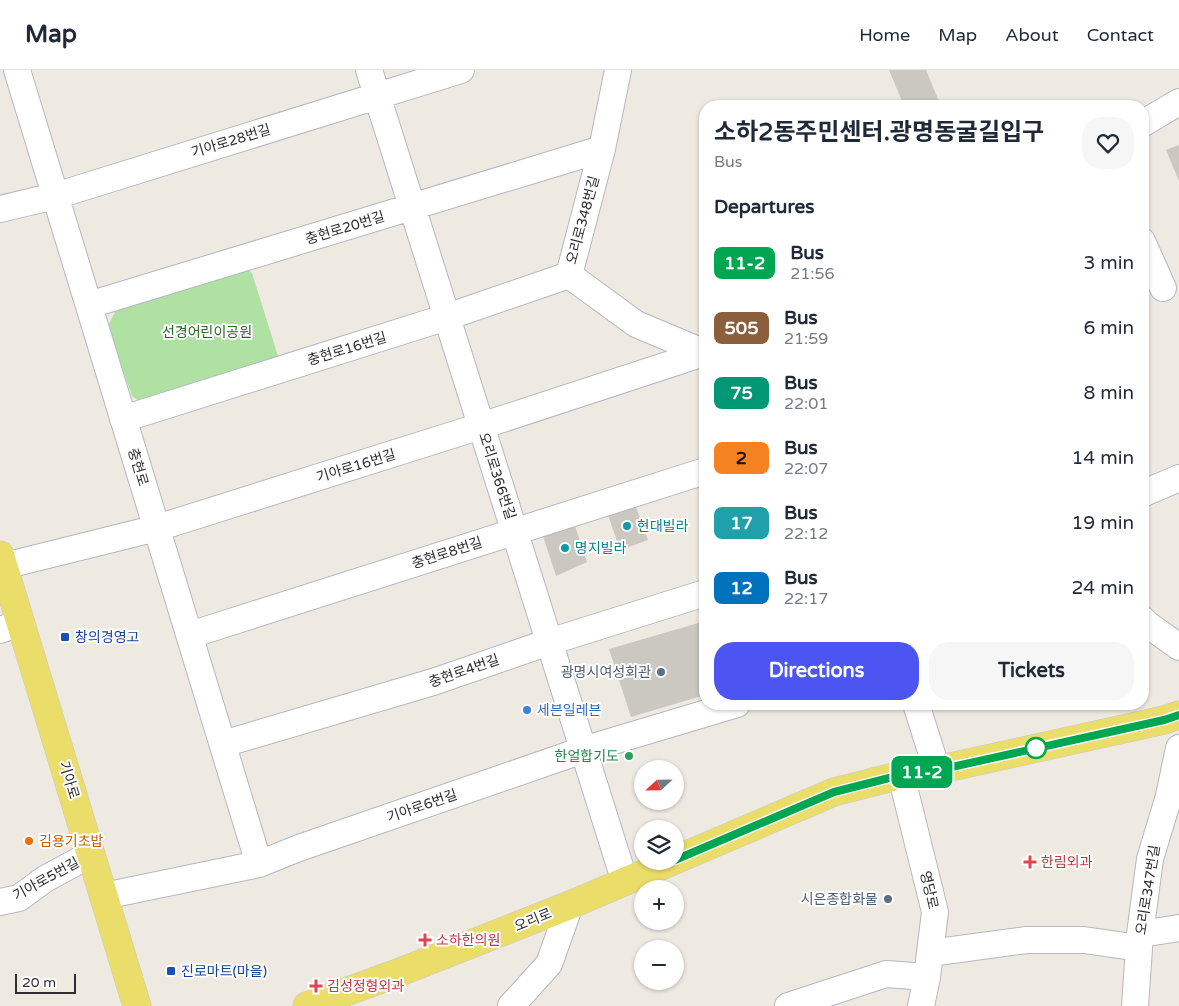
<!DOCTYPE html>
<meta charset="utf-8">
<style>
:root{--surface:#fff;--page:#f6f6f7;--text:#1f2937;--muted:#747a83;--line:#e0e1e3;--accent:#4c55f1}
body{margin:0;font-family:"Varela Round","Noto Sans KR",sans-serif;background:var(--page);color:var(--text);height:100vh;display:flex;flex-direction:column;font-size:19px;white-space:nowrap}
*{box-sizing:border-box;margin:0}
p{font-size:16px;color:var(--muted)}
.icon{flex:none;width:28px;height:28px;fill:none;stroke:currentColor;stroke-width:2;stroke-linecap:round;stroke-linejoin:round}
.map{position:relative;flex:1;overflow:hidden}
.drawer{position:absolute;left:699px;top:30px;width:450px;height:610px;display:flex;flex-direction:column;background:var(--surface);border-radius:20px;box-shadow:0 1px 4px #0004}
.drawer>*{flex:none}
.badge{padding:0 10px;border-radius:8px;font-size:18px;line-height:32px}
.needle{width:32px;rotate:248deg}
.buttons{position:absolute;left:634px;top:690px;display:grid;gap:10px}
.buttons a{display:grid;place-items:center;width:50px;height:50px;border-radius:50%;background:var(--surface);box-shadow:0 1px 4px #0004;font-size:25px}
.scale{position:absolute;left:15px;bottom:12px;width:61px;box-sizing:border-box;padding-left:5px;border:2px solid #2e2e2e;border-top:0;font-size:14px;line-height:18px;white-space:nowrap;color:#2e2e2e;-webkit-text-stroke:4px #fff;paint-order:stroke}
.map>.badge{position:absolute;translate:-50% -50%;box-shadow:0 0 0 2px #fff}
h2{padding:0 15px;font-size:19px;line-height:45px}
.round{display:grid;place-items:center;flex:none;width:52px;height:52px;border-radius:20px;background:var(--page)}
.summary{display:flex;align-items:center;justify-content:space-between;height:85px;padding:0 15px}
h1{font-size:24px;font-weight:700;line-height:38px}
.primary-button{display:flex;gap:10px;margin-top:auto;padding:10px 15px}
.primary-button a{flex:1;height:58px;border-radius:20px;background:var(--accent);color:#fff;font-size:20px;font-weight:700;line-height:58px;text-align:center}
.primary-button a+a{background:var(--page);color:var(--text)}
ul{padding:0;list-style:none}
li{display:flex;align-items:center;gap:15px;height:65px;padding:0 15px}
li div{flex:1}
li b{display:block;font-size:19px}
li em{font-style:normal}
li .badge{min-width:55px;font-weight:700;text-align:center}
header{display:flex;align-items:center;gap:30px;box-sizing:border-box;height:70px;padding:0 25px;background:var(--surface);border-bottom:1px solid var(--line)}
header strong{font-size:24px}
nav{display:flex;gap:28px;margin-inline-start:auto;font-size:18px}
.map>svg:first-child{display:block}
</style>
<header>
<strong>Map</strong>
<nav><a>Home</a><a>Map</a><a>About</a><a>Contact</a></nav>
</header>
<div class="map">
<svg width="1179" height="936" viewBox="0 0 1179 936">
<rect width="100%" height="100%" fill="#eeeae2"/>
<!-- green -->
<path fill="#afe1a2" d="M245,197L252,203L278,286L275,294L143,334L132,326L108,256L117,238Z"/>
<!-- building -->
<path fill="#cac8c0" d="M889,0H926L941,36H904Z
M1179,75V111L1166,80Z
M635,434L648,470L620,480L607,442Z
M574,453L587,492L556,506L542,463Z
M705,551V625L631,647L609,579Z"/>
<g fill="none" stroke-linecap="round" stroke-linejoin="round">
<defs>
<path id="minor" d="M17,0L259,794
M369,0L625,812
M618,0L602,79L569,205L636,254L705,283
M1142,54L1179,32
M0,139L55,126L461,0
M1142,171L1163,218
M89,235L602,79
M123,349L447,247L569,205
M1142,424L1179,408
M4,496L157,458L481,356L704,283
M1142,549L1147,554L1179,577
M0,560L21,553
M190,565L705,401
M916,634L937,700
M223,674L433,612L549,572L705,523
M901,705L935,842L927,907L921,936
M104,826L259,794L299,778L583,680L737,634
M0,832L19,828L45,809L91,784
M1140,864L1179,858
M930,883L1027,870H1084L1139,878
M511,936L549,894L570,835
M788,936L886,904L927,907
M1135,936L1140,864L1150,789L1169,726L1179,678"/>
<path id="major" d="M0,485L137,936
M675,790L834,722L901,705L937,700L1164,650L1179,645
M307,936L395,904L570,835L673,791"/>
</defs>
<!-- minor casing -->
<use href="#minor" stroke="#b5b6c0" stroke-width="28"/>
<!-- major casing -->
<use href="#major" stroke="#c9c9c9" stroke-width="29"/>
<!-- minor -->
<use href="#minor" stroke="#fff" stroke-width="26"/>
<!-- major -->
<use href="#major" stroke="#eadd6a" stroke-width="28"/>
</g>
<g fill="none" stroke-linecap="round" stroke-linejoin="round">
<defs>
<path id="line" d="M675,790L834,722L901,705L938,700L1164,650L1179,645"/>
</defs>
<!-- line casing -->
<use href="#line" stroke="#fff" stroke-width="11"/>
<!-- line -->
<use href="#line" stroke="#00a651" stroke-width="8"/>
</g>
<!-- markers -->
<g fill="#0f9aa8" stroke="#fff" stroke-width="2">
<circle cx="627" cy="456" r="5"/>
<circle cx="565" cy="478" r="5"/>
</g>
<g fill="#1a4fb4" stroke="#fff" stroke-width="2">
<rect x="60" y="562" width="10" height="10" rx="2.5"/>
<rect x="166" y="896" width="10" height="10" rx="2.5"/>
</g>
<g fill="#5c6f8a" stroke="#fff" stroke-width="2">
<circle cx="661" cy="602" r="5"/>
<circle cx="888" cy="829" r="5"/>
</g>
<circle fill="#3f7fe0" stroke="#fff" stroke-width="2" cx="527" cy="640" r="5"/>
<circle fill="#fff" stroke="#00a651" stroke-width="2.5" cx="1036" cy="678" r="10"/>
<circle fill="#2e9e5b" stroke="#fff" stroke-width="2" cx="629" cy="686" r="5"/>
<circle fill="#e8710a" stroke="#fff" stroke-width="2" cx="29" cy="771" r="5"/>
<g fill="#e0444e" stroke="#fff" stroke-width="2">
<path d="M1027.5 784.5h5v5h5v5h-5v5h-5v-5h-5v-5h5z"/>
<path d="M422.5 862.5h5v5h5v5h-5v5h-5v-5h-5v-5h5z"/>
<path d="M313.5 908.5h5v5h5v5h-5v5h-5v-5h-5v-5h5z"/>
</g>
<g text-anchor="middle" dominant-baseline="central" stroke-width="4" stroke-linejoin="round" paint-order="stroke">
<!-- street labels -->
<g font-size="14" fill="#2e2e2e" stroke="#fff">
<text transform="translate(231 71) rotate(-17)">기아로28번길</text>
<text transform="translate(583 150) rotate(-75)">오리로348번길</text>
<text transform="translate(345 158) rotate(-17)">충현로20번길</text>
<text transform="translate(347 279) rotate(-17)">충현로16번길</text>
<text transform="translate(356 396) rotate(-17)">기아로16번길</text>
<text transform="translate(138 397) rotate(73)">충현로</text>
<text transform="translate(497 406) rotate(72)">오리로366번길</text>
<text transform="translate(447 483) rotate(-18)">충현로8번길</text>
<text transform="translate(464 601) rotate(-19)">충현로4번길</text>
<text transform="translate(69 710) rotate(73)">기아로</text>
<text transform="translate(422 736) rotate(-19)">기아로6번길</text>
<text transform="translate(46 809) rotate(-29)">기아로5번길</text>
<text transform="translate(929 820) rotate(77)">영당로</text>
<text transform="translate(1148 820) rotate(-81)">오리로347번길</text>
<text transform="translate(533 850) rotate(-22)">오리로</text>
</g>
<!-- park labels -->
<g font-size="14" fill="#25691f" stroke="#fff">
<text x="207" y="262">선경어린이공원</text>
</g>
<!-- culture labels -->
<g font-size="14" fill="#0d838f" stroke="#fff" text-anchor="start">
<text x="637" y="456">현대빌라</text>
<text x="575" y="478">명지빌라</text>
</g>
<!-- transit labels -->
<g font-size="14" fill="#164399" stroke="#fff" text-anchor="start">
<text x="75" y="567">창의경영고</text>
<text x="181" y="901">진로마트(마을)</text>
</g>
<!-- service labels -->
<g font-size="14" fill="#4e5e75" stroke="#fff" text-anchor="end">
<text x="651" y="602">광명시여성회관</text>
<text x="878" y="829">시은종합화물</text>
</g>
<!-- shop labels -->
<g font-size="14" fill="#366cbe" stroke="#fff" text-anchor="start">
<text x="537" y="640">세븐일레븐</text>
</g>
<!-- leisure labels -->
<g font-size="14" fill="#27864d" stroke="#fff" text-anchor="end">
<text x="619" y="686">한얼합기도</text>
</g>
<!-- food labels -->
<g font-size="14" fill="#c56008" stroke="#fff" text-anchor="start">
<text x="39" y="771">김용기초밥</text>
</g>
<!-- health labels -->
<g font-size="14" fill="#be3a42" stroke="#fff" text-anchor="start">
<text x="1041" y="792">한림외과</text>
<text x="436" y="870">소하한의원</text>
<text x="327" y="916">김성정형외과</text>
</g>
</g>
</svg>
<div class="buttons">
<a><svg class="needle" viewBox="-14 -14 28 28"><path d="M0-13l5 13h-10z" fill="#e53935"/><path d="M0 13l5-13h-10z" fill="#747a83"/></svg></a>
<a><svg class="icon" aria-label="layers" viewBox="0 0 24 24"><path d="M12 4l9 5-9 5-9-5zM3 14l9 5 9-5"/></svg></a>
<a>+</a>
<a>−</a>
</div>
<div class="scale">20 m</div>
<b class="badge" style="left:922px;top:702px;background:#00a651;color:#fff">11-2</b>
<section class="drawer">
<div class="summary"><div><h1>소하2동주민센터.광명동굴길입구</h1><p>Bus</p></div><a class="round"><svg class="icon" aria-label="heart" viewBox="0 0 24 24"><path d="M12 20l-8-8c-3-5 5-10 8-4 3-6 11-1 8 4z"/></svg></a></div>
<h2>Departures</h2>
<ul>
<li><span class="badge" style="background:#00a651;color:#fff">11-2</span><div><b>Bus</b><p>21:56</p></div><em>3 min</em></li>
<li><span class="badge" style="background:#8b5e3c;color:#fff">505</span><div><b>Bus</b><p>21:59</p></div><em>6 min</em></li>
<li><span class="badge" style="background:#009775;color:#fff">75</span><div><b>Bus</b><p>22:01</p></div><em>8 min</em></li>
<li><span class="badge" style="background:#f58220;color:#111">2</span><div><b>Bus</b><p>22:07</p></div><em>14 min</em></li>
<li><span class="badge" style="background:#20a0aa;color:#fff">17</span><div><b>Bus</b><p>22:12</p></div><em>19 min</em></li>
<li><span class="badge" style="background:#0072bc;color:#fff">12</span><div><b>Bus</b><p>22:17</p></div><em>24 min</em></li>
</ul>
<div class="primary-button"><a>Directions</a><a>Tickets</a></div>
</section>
</div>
